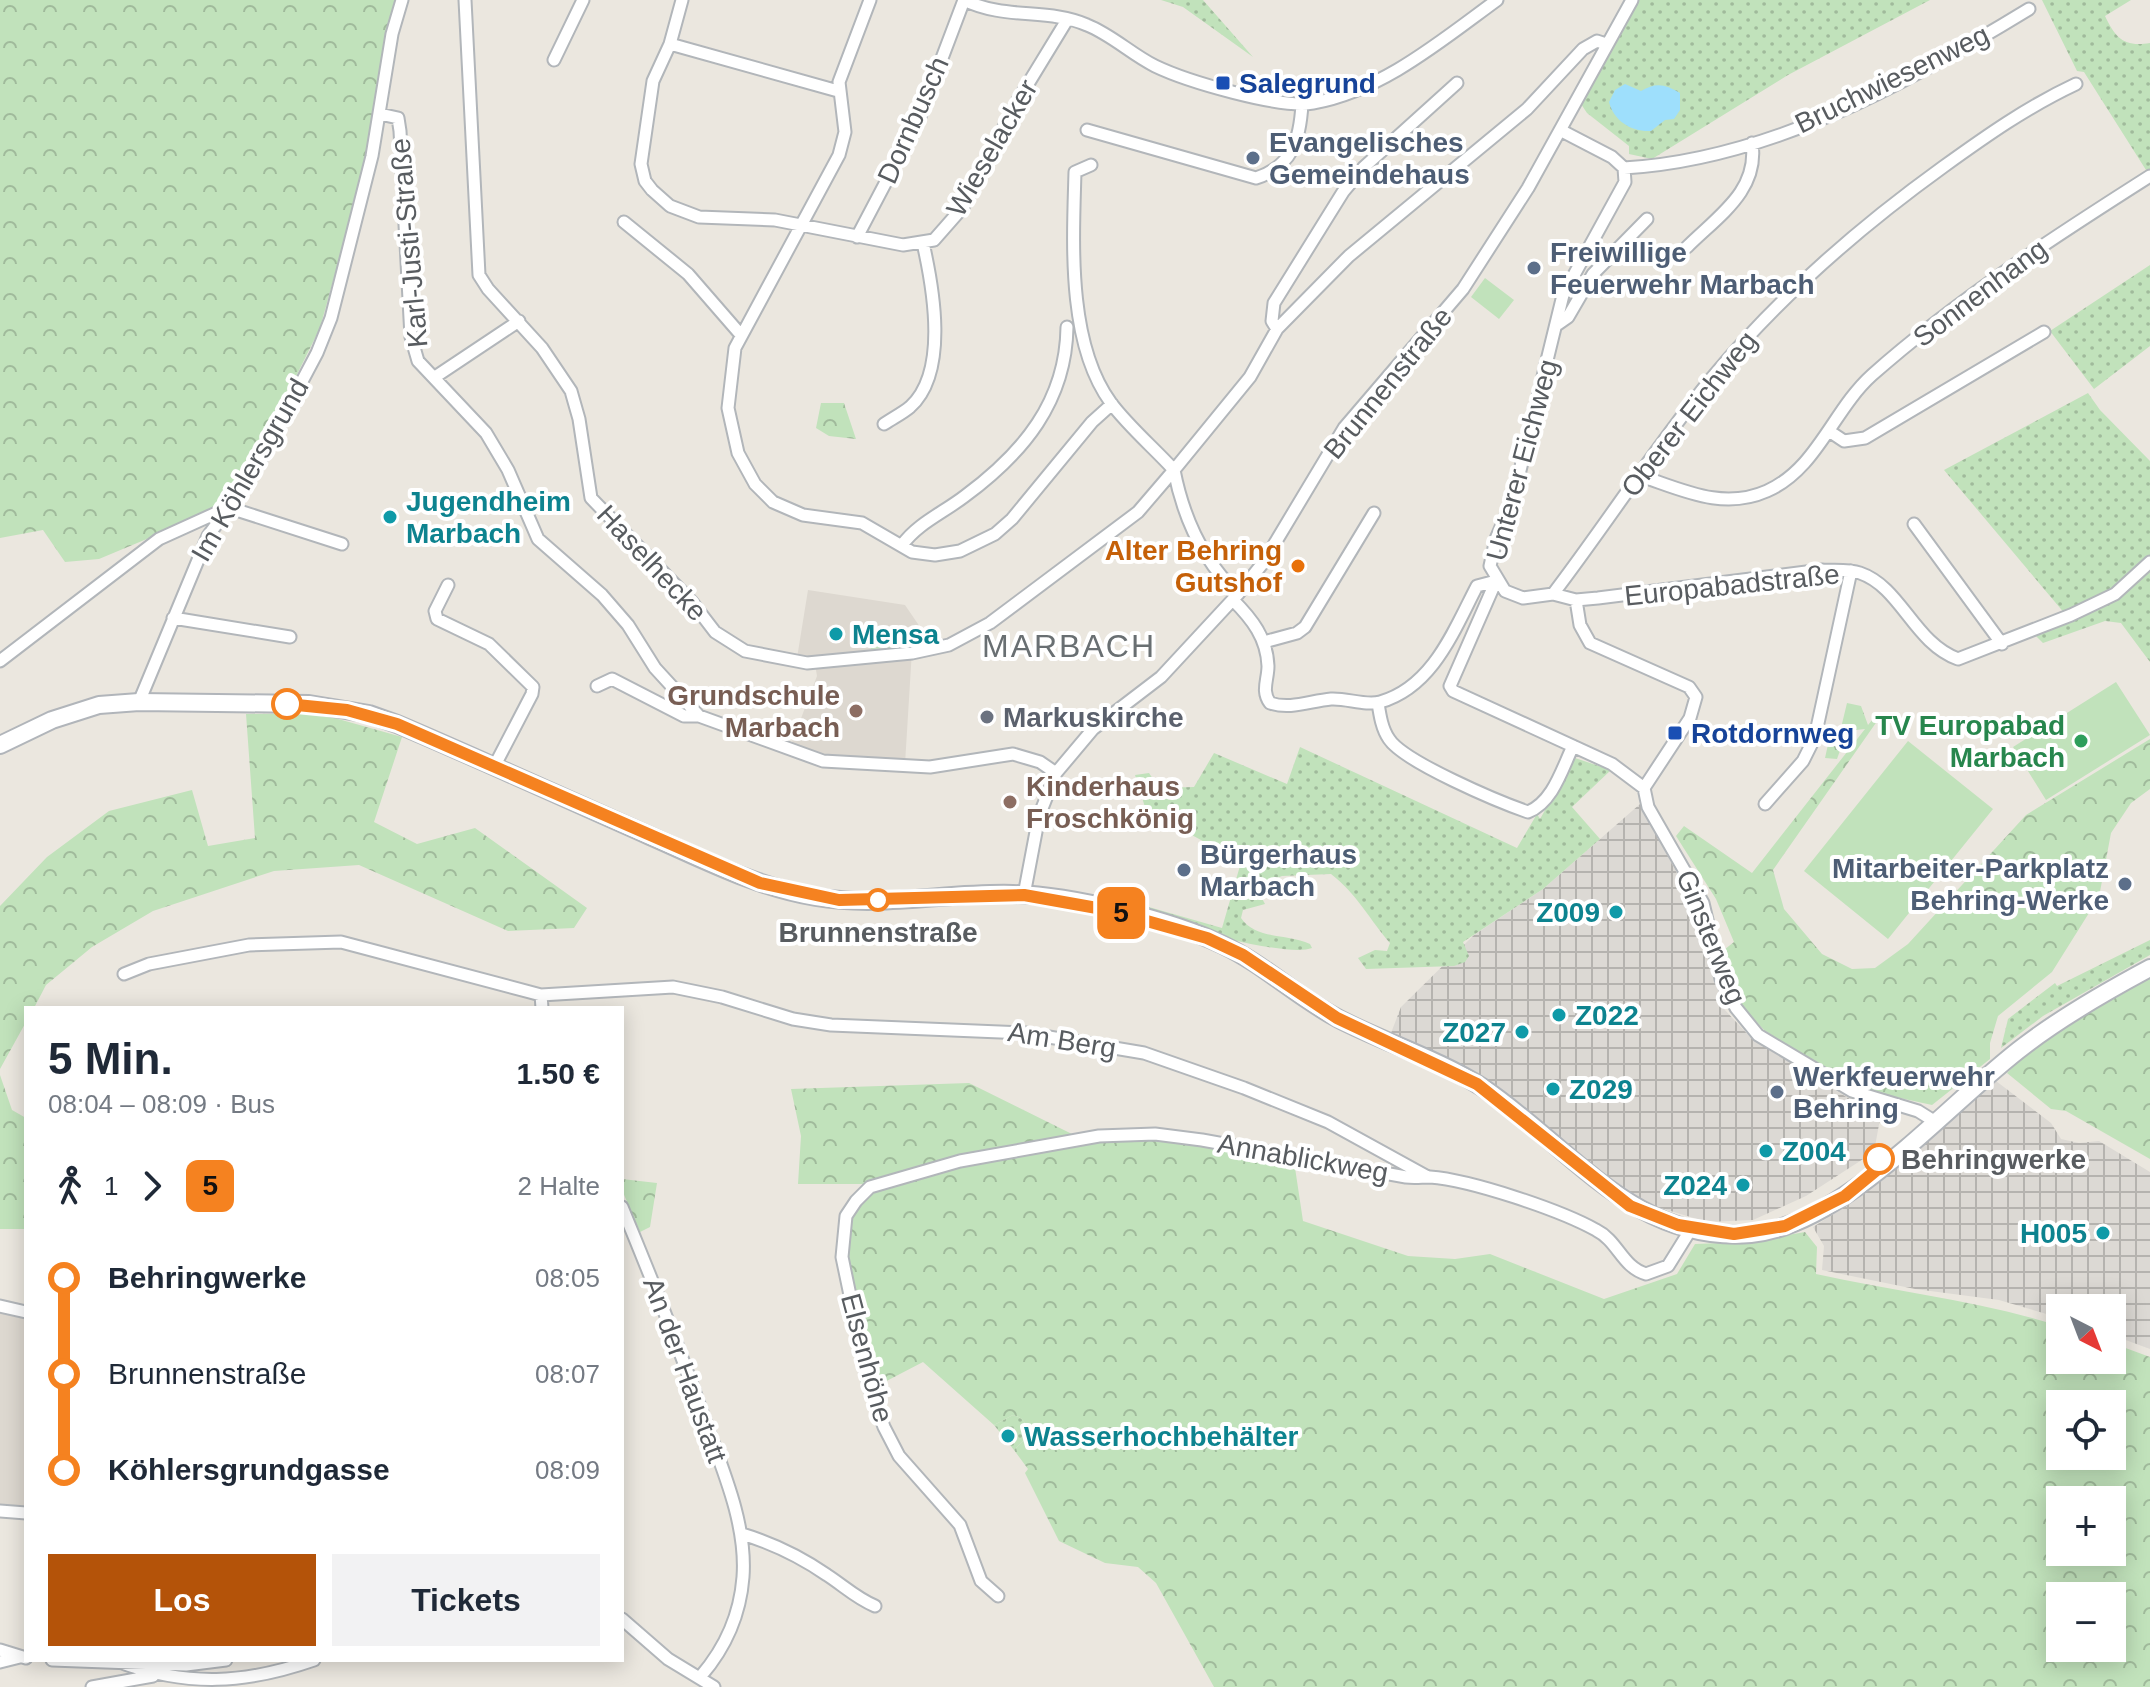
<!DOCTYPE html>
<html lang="de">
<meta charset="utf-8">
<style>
:root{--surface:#fff;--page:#f2f2f3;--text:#1f2937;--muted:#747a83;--accent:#b45309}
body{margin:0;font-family:Helvetica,sans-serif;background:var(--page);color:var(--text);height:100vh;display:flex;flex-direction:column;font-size:30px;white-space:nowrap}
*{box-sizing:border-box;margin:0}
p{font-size:26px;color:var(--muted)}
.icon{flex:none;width:44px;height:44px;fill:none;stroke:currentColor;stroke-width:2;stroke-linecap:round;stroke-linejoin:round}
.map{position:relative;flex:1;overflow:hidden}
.sheet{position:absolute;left:24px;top:1006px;width:600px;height:656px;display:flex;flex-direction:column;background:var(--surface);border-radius:0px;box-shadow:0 4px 20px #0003}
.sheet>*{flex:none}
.badge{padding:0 16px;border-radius:12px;font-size:28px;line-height:52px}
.needle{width:52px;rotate:138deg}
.tools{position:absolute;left:2046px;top:1294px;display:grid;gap:16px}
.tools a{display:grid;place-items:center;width:80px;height:80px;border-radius:0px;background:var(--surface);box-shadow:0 4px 20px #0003;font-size:40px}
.map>.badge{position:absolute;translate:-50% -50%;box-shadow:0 0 0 4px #fff}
.legs{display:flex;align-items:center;gap:12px;height:88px;padding:0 24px;font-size:26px}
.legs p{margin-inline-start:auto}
.headline{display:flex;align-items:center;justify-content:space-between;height:136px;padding:0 24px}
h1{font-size:44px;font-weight:600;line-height:60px}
.action{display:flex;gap:16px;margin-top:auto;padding:16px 24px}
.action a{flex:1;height:92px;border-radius:0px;background:var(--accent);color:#fff;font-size:32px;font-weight:600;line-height:92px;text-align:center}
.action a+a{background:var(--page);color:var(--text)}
ul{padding:0 24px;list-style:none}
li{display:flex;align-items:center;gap:28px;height:96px;font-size:30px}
li i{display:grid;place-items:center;width:12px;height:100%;margin:0 10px;background:currentColor}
li i::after{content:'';width:20px;height:20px;margin:-10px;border:6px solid;border-radius:50%;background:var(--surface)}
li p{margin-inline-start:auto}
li:first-child i{background:linear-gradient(#0000 50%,currentColor 0)}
li:last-child i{background:linear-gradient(currentColor 50%,#0000 0)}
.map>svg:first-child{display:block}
</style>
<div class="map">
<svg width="2150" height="1687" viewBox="0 0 2150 1687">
<defs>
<pattern id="industrial-grid" width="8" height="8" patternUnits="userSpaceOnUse" patternTransform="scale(2)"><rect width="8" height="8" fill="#dcd9d4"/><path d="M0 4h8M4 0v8" fill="none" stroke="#b5b3af"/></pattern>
<pattern id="grass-dots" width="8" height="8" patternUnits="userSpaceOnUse" patternTransform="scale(2)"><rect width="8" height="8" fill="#c1e2bb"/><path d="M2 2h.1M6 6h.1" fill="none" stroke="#a0ba9b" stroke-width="1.8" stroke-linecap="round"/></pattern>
<pattern id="forest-crowns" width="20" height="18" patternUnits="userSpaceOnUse" patternTransform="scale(2)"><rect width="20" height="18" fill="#c1e2bb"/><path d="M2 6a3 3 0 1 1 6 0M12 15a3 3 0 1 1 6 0" fill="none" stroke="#a0ba9b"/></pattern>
</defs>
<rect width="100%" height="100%" fill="#ebe7df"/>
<!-- industrial -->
<path fill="url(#industrial-grid)" d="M1640,804L1696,909L1724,1009L1752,1039L1848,1098L1882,1108L1874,1152L1806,1196L1753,1220L1707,1222L1634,1200L1500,1088L1391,1033L1401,1007L1474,935L1543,889Z
M1996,1081L2051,1123L2061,1139L2079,1143L2099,1141L2150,1172V1349L2112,1335V1308H2060V1318L1999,1300L1915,1289L1822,1270L1824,1246L1813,1227L1859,1198Z"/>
<!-- education -->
<path fill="#ddd8d0" d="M808,590L905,605L933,646L912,650L905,764L848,760L791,745L817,676L814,658H797Z
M0,1311L26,1318V1509L0,1506Z"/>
<!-- grass -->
<path fill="url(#grass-dots)" d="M1161,0H1203L1253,57L1183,7Z
M1638,0H1930L1788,75L1652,159L1629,154V146L1587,113L1581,104Z
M2042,0H2131L2105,16C2116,39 2124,47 2150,43V170H2146L2084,72L2077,71Z
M2150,265V346L2094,389L2050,331Z
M2088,393L2100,410L2150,461V662L2121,623L2105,621L2043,643L2036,636L2071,621L1944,470Z
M1300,747L1517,848L1537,814L1540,819L1575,758L1611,770L1572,807L1600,839L1543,889L1463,942L1469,956L1465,962L1454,966L1366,969L1358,958L1375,950L1387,951L1390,943C1370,920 1356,893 1331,874L1282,876L1256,887L1265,904L1243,910L1241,918C1256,940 1286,933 1310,944L1312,948C1284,959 1143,919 1116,901L1120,885L1129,888L1125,897L1128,901L1222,928L1244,852L1238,845L1214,847L1175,826L1149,820L1135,775L1149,773L1159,788L1194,787L1214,753L1287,784Z
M2150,940V955L2043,1016L2001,1048L2008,1019L2055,983L2057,986Z
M1013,1415C1023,1417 1029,1426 1028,1436L1014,1450L994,1425Z"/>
<!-- forest -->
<path fill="url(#forest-crowns)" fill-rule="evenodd" d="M0,0H398L386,31L368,155L320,328L249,471L222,502L204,515L99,559L65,562L43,530L0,538Z
M821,403H844L856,439L829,436L816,428Z
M1847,703L1861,706L1868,725L1877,714L1880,717L1773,870L1784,909L1822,954L1852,969L1875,968L1908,944L2026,815L2150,739V789L2131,803L2111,833L2099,897L2052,972L1998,1016L1990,1043V1059L1932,1105L1854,1088L1764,1030L1742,1006L1720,953L1734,942L1716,899L1676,836L1684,826L1752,873L1865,729L1847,731L1837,759L1825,758L1831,731L1840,732Z
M317,713L402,737L374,822L417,844L475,828L587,908L574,928L508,931L359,865L274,871L153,911L92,947L46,985L34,1008H26V1022L0,1069V906L47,857L109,811L192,790L208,846L255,838L246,714Z
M2150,972V1159L2066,1111L2051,1109L2007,1073C2048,1030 2099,1002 2150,972Z
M0,1075L12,1110L26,1118V1229H0Z
M969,1083L1076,1136L1101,1141L1155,1139L1201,1144L1294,1161L1303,1221L1408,1256L1455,1259L1490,1254L1604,1299L1677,1274L1695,1244L1747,1242L1805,1232L1817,1247L1816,1274C1898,1292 1980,1301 2060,1326V1360H2112V1343L2150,1357V1687H1214L1156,1583L1138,1567L1105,1563L1059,1541L1025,1473L1028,1469L1014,1450L1028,1436C1029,1426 1023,1417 1013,1415L994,1425L923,1362L875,1387L846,1257L850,1216L869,1192L862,1184H798L801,1136L791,1089ZM2060,1404H2112V1456H2060ZM2060,1500H2112V1552H2060ZM2060,1596H2112V1648H2060Z
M622,1179L657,1183L650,1227L640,1232L622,1190Z"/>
<!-- pitch -->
<path fill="#c1e2bb" d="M1485,278L1514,300L1499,319L1471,297Z
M917,630L918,645L871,649L870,634Z
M2116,682L2150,735L2046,800L2013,747Z
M1908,741L1993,809L1888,939L1804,871Z"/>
<!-- water -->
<path fill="#9edffc" d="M1625,84L1641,91C1656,82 1665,84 1680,93V110L1674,119L1665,120L1651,131C1631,132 1614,121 1609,102L1615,90Z"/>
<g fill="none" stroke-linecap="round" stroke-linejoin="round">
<defs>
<path id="minor" d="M465,0L479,275L488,289L542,348L571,391L579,419L591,498L692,602L715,632L745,651L807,663L912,653L949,645L990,623L1138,512L1174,470C1154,448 1129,427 1111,403C1067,343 1073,243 1075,172L1091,165
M682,0L670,44L653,81L641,164L645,181L652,190L670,206L699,217L775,220L903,245L934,240L963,207L1017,102L1067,20
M870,0L839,82L845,132L839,155L735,348L728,408L738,453L755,484L773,502L803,515L862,523L912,552L935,555L960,551L995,534L1012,519L1092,422L1112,404
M964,0C1005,20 1048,8 1087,25C1112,35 1131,54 1155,66C1186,81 1280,109 1313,103C1382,91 1442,40 1497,0
M670,44L838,91
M554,60L583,0
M380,114L398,118L400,131L411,337L418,361L486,433L508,470L538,539L602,595L628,625L655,668L699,716
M1087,130L1256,178C1293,166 1300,139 1302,104
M1560,130L1612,157L1624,168L1625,182L1563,295L1513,499L1496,539L1490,566L1505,591L1523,598L1553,594L1576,600L1598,598L1822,570C1834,571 1848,569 1860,573C1901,587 1914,643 1958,659L2071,615L2115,594L2150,562
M1624,168C1768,160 1908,83 2029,9
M624,222L688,274L741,335
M857,237L919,119L964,0
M1687,247C1718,216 1759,191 1752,143
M1558,324L1568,317L1593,274L1647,219
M1277,329L1272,321L1274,303L1343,192L1364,167L1457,83
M435,377L519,321
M884,424C893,418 903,413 910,407C949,372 933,287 923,243
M1829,431L1844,441L1865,438L2044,332
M1638,475C1681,489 1722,511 1767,491C1817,469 1833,410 1872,375C1958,299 2054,237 2150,176
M227,507L342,544
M1914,524L2002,644
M902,545C918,523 943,513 965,496C1023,453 1066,402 1067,327
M1496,581L1450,686L1453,691L1612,764L1644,788L1648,807L1703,903L1721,979L1736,1008L1758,1035L1852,1091L1918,1111L1934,1121
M448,585L435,611L437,619L489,644L533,687L532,694L495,765
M1238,594C1203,561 1183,516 1174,470L1250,377L1277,329L1349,256L1527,109L1583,49L1597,41L1606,44
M1553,594C1607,523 1655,448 1711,379C1778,298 1857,229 1943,167C1986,136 2027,107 2076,84
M1233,600C1252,619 1267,638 1268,666C1268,680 1261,691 1270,703C1290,710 1310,701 1331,699C1347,698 1365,706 1380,702C1433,687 1454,630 1477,586L1496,581
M1576,600L1580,625L1590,643L1689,687L1696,697L1690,718L1644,788
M173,618L290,637
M1264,642L1297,633L1305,627L1374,513
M0,661L159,539L223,510
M597,686L612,679L684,716H699L823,761L930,767L1013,754L1040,762L1056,773
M139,702L208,536L253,474L317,353L331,318L372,156L392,34L402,0
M1378,703C1380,716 1382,729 1389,739C1404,762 1499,802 1528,812C1553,802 1562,769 1573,746
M1765,804L1803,761L1815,737L1851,571
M1024,895L1039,816L1056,773L1093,729L1161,677L1238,594L1263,563L1344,428L1463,289L1528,188L1632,0
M124,974L149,964L249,945L341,942L541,995L673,987L722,997L793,1019L831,1025L1025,1033L1144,1053L1244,1088L1328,1122L1428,1177
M541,995L542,1008
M622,1207C651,1277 679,1347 704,1418C722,1468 747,1524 743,1577C740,1616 726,1647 701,1676
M0,1306L26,1312
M0,1511L26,1513
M742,1534C772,1543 801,1557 827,1575C844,1586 856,1598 875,1606
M998,1596L981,1581L960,1525L899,1456L884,1427L869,1386L842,1257L846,1216L856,1201L870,1187L960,1161L1099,1136L1155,1134L1202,1140L1406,1177C1414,1178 1422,1177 1430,1177C1471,1180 1560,1210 1596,1230C1618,1241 1622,1267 1646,1274L1668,1266L1691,1229
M622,1619L668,1659L714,1687
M0,1650L26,1658
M52,1660L186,1665L226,1660
M0,1662L20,1657
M119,1662C188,1687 245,1684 314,1660
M92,1687L153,1676"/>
<path id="secondary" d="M0,745L52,720L99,705L139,702L309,704L369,714L397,724C482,760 566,799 650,836C705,860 756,887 816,897C881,908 948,892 1013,894C1070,895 1172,920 1223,945C1265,965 1298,998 1339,1019C1386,1043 1438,1059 1482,1087C1569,1145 1634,1244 1751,1234C1846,1225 1949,1102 2024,1046C2063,1016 2107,991 2150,968"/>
</defs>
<!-- minor casing -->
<use href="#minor" stroke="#b2b6ba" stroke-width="15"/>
<!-- secondary casing -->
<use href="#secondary" stroke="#b1b5ba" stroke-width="20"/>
<!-- minor -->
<use href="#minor" stroke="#fff" stroke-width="11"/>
<!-- secondary -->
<use href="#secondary" stroke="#fff" stroke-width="16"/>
</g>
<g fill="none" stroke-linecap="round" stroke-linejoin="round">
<defs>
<path id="line-1" d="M287,704L347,710L397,724L760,883L839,900L1024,895L1108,910L1207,938L1243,955L1337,1018L1477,1084L1630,1206L1678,1225L1734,1234L1785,1226L1845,1196L1879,1168V1159"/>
</defs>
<!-- line-1 casing -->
<use href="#line-1" stroke="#fff" stroke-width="18"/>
<!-- line-1 -->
<use href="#line-1" stroke="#f58220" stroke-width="12"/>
</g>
<!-- markers -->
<g fill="#1a4fb4" stroke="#fff" stroke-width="3">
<rect x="1215" y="75" width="16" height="16" rx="4"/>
<rect x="1667" y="725" width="16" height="16" rx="4"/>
</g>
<g fill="#5c6f8a" stroke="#fff" stroke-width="3">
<circle cx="1253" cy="158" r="8"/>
<circle cx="1534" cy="268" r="8"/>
<circle cx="1184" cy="870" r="8"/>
<circle cx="2125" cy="884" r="8"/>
<circle cx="1777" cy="1092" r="8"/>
</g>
<g fill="#0f9aa8" stroke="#fff" stroke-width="3">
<circle cx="390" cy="517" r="8"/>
<circle cx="836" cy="634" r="8"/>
<circle cx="1616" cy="912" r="8"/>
<circle cx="1559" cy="1015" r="8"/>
<circle cx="1522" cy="1032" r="8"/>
<circle cx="1553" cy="1089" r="8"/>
<circle cx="1766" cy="1151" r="8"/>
<circle cx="1743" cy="1185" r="8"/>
<circle cx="2103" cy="1233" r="8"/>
<circle cx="1008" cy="1436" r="8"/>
</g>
<circle fill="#e8710a" stroke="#fff" stroke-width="3" cx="1298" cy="566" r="8"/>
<g fill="#fff" stroke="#f58220" stroke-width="4">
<circle cx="287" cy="704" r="14"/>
<circle cx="878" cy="900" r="10"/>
<circle cx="1879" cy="1159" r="14"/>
</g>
<g fill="#8d6e63" stroke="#fff" stroke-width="3">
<circle cx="856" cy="711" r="8"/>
<circle cx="1010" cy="802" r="8"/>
</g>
<circle fill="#6b7280" stroke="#fff" stroke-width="3" cx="987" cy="717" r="8"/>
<circle fill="#2e9e5b" stroke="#fff" stroke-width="3" cx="2081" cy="741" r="8"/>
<g text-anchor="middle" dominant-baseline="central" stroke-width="8" stroke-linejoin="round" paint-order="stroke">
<!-- street labels -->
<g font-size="28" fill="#585c60" stroke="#fff">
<text transform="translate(1892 79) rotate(-26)">Bruchwiesenweg</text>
<text transform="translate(913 120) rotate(-66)">Dornbusch</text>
<text transform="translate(992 148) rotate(-60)">Wieselacker</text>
<text transform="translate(409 243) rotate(-95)">Karl-Justi-Straße</text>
<text transform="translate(1980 293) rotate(-37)">Sonnenhang</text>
<text transform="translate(1388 383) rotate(-51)">Brunnenstraße</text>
<text transform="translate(1689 414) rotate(-52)">Oberer Eichweg</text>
<text transform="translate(1522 460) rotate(-75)">Unterer Eichweg</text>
<text transform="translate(250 470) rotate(-60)">Im Köhlersgrund</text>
<text transform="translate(652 563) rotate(47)">Haselhecke</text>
<text transform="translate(1732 585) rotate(-6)">Europabadstraße</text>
<text transform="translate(1711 937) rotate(68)">Ginsterweg</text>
<text transform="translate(1062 1040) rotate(9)">Am Berg</text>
<text transform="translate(1303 1158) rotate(10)">Annablickweg</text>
<text transform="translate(867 1358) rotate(75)">Elsenhöhe</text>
<text transform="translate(685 1370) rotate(70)">An der Haustatt</text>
</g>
<!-- transit labels -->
<g font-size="28" font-weight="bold" fill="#164399" stroke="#fff" text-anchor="start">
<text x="1239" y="83">Salegrund</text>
<text x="1691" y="733">Rotdornweg</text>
</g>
<!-- service labels -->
<g font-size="28" font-weight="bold" fill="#4e5e75" stroke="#fff" text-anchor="start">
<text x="1269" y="142">Evangelisches<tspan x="1269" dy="32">Gemeindehaus</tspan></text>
<text x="1550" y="252">Freiwillige<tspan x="1550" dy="32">Feuerwehr Marbach</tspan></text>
<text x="1200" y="854">Bürgerhaus<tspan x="1200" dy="32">Marbach</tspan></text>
<text x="2109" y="868" text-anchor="end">Mitarbeiter-Parkplatz<tspan x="2109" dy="32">Behring-Werke</tspan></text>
<text x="1793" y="1076">Werkfeuerwehr<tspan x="1793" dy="32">Behring</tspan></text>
</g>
<!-- culture labels -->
<g font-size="28" font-weight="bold" fill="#0d838f" stroke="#fff" text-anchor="start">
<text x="406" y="501">Jugendheim<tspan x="406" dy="32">Marbach</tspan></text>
<text x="852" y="634">Mensa</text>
<text x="1600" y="912" text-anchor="end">Z009</text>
<text x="1575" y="1015">Z022</text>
<text x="1506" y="1032" text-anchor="end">Z027</text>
<text x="1569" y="1089">Z029</text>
<text x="1782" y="1151">Z004</text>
<text x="1727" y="1185" text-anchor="end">Z024</text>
<text x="2087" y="1233" text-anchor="end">H005</text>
<text x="1024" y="1436">Wasserhochbehälter</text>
</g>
<!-- food labels -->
<g font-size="28" font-weight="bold" fill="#c56008" stroke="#fff" text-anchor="end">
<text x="1282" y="550">Alter Behring<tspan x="1282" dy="32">Gutshof</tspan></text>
</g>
<!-- education labels -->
<g font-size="28" font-weight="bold" fill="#785e54" stroke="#fff" text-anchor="end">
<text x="840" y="695">Grundschule<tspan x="840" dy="32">Marbach</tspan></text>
<text x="1026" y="786" text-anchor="start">Kinderhaus<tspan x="1026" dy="32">Froschkönig</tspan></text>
</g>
<!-- worship labels -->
<g font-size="28" font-weight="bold" fill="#5b616d" stroke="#fff" text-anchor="start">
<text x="1003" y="717">Markuskirche</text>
</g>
<!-- leisure labels -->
<g font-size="28" font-weight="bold" fill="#27864d" stroke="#fff" text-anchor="end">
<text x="2065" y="725">TV Europabad<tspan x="2065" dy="32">Marbach</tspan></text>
</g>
<!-- stop labels -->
<g font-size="28" font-weight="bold" fill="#585c60" stroke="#fff">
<text x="878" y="932">Brunnenstraße</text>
<text x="1901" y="1159" text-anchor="start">Behringwerke</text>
</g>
<!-- quarter labels -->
<g font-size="32" letter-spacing="2" fill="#696f72" stroke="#fff">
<text x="1069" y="646">MARBACH</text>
</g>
</g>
</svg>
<div class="tools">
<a><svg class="needle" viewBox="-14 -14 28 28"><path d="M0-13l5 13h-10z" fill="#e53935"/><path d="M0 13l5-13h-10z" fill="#747a83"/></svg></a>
<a><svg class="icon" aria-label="locate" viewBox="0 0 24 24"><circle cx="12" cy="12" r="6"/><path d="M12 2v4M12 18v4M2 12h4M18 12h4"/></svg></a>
<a>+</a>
<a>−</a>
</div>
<b class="badge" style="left:1121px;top:913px;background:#f58220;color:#111">5</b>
<section class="sheet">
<div class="headline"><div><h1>5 Min.</h1><p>08:04 – 08:09 · Bus</p></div><b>1.50 €</b></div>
<div class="legs"><svg class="icon" aria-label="walk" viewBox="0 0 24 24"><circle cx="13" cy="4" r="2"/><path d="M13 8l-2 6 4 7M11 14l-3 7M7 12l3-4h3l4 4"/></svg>1<svg class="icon" aria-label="forward" viewBox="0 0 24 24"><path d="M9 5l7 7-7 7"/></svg><b class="badge" style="background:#f58220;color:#111">5</b><p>2 Halte</p></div>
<ul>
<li><i style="color:#f58220"></i><b>Behringwerke</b><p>08:05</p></li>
<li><i style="color:#f58220"></i><span>Brunnenstraße</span><p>08:07</p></li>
<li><i style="color:#f58220"></i><b>Köhlersgrundgasse</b><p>08:09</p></li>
</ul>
<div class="action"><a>Los</a><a>Tickets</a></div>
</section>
</div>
